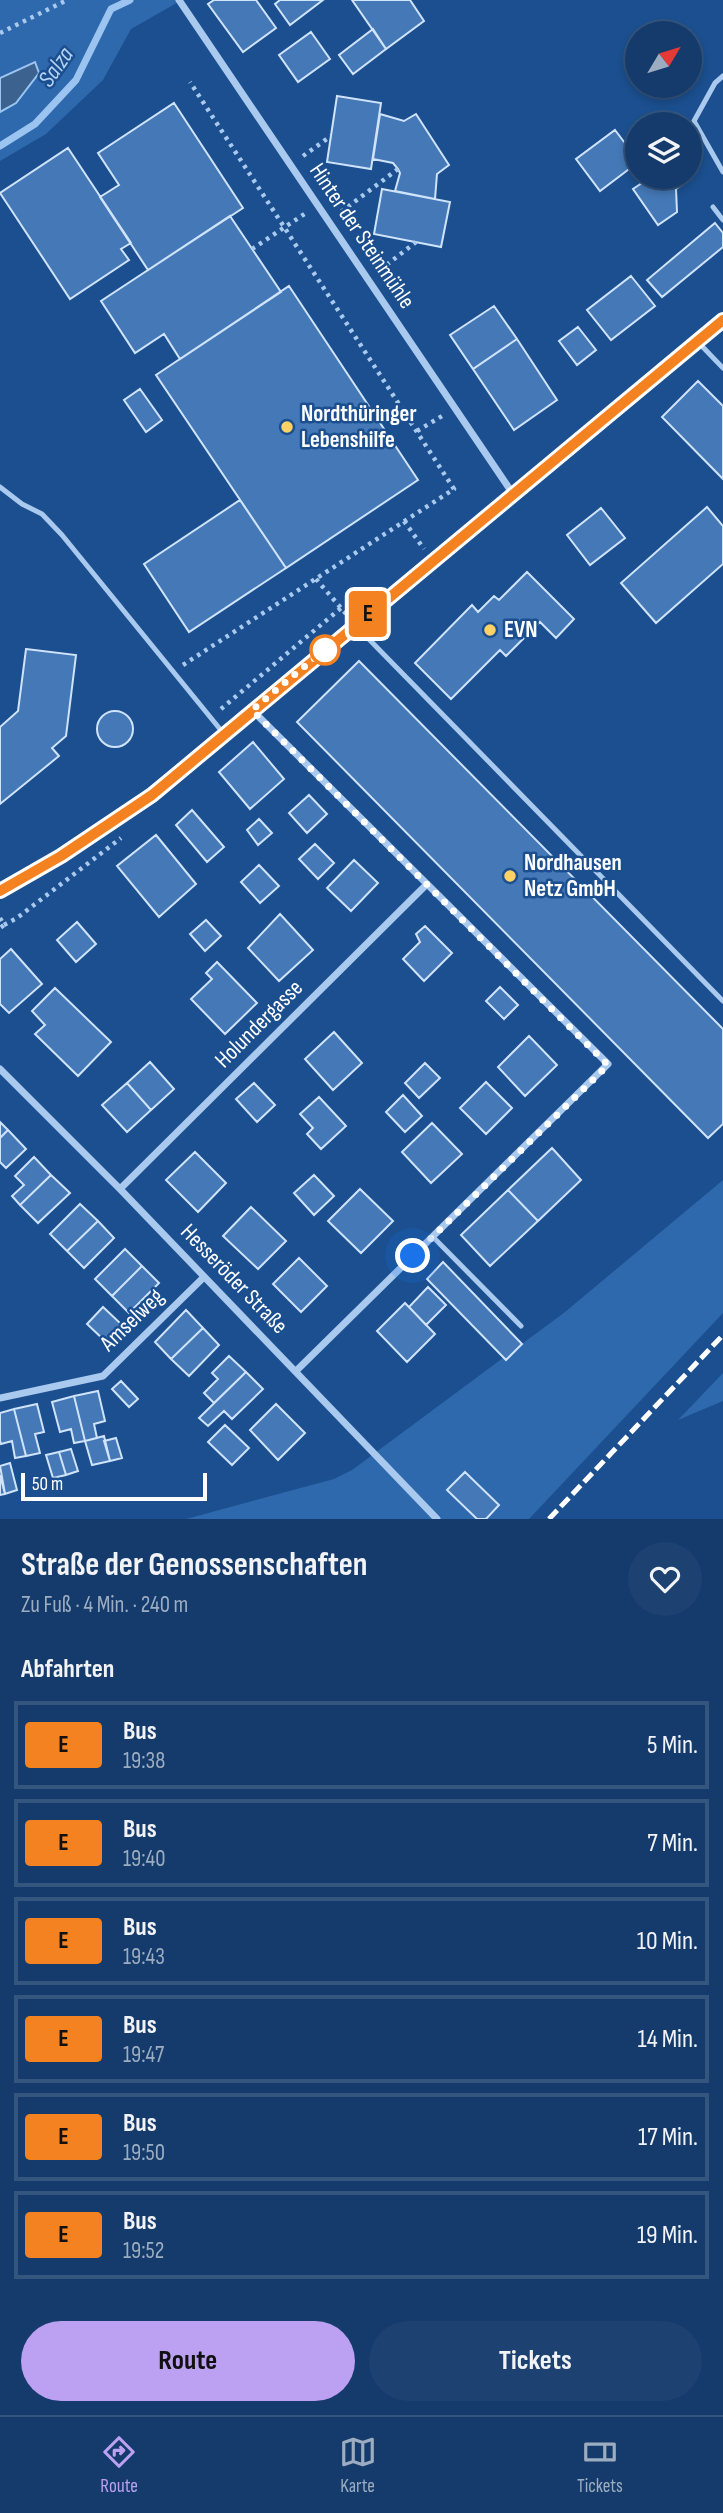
<!DOCTYPE html>
<html lang="de">
<meta charset="utf-8">
<style>
:root{--surface:#143b6b;--page:#1d4271;--text:#f1f3f6;--muted:#9dadc1;--line:#33557e;--accent:#bca0f2}
body{margin:0;font-family:"Sofia Sans Condensed",sans-serif;background:var(--page);color:var(--text);height:100vh;display:flex;flex-direction:column;font-size:26px;white-space:nowrap}
*{box-sizing:border-box;margin:0}
p{font-size:23px;color:var(--muted)}
.icon{flex:none;width:38px;height:38px;fill:none;stroke:currentColor;stroke-width:2;stroke-linecap:round;stroke-linejoin:round}
.map{position:relative;height:1519px;overflow:hidden}
.panel{display:flex;flex-direction:column;background:var(--surface);flex:1}
.panel>*{flex:none}
.badge{padding:0 14px;border-radius:5px;font-size:24px;line-height:46px}
.needle{width:46px;rotate:52deg}
.tools{position:absolute;left:625px;top:21px;display:grid;gap:14px}
.tools a{display:grid;place-items:center;width:77px;height:77px;border-radius:50%;background:var(--surface);box-shadow:0 4px 10px #0003,0 0 0 2px var(--line);font-size:35px}
.scale{position:absolute;left:21px;bottom:18px;width:186px;box-sizing:border-box;padding-left:7px;border:4px solid #fff;border-top:0;font-size:19px;line-height:24px;white-space:nowrap;color:#fff;-webkit-text-stroke:5px #1b4f8f;paint-order:stroke}
.you{position:absolute;width:35px;height:35px;margin:-18px;border:5px solid #fff;border-radius:50%;background:#1a73e8;box-shadow:0 0 0 10px #1a73e833}
.map>.badge{position:absolute;translate:-50% -50%;box-shadow:0 0 0 4px #fff}
h2{padding:0 21px;font-size:26px;line-height:63px}
.round{display:grid;place-items:center;flex:none;width:74px;height:74px;border-radius:37px;background:var(--page)}
.headline{display:flex;align-items:center;justify-content:space-between;height:119px;padding:0 21px}
h1{font-size:33px;font-weight:700;line-height:52px}
.button{display:flex;gap:14px;margin-top:auto;padding:14px 21px}
.button a{flex:1;height:80px;border-radius:42px;background:var(--accent);color:#111;font-size:28px;font-weight:700;line-height:80px;text-align:center}
.button a+a{background:var(--page);color:var(--text)}
ul{padding:0;list-style:none}
li{display:flex;align-items:center;gap:21px;height:88px;margin:0 14px 10px;padding:0 7px;border:4px solid var(--line);border-radius:0px}
li div{flex:1}
li b{display:block;font-size:26px}
li em{font-style:normal}
li .badge{min-width:77px;font-weight:700;text-align:center}
.tab-bar{display:flex;justify-content:space-around;align-items:center;height:98px;border-top:2px solid var(--line);background:var(--surface);font-size:19px;color:var(--muted)}
.tab-bar a{display:grid;justify-items:center;gap:4px}
.tab-bar .current{color:var(--accent)}
.map>svg:first-child{display:block}
</style>
<div class="map">
<svg width="723" height="1519" viewBox="0 0 723 1519">
<rect width="100%" height="100%" fill="#1b4f8f"/>
<!-- green -->
<path fill="#2e69ad" d="M0,0H182L131,29L103,80L46,134L0,161Z
M723,1180V1313L529,1519H186L334,1479L352,1470L565,1312Z
M723,1373V1401L678,1420Z"/>
<!-- water -->
<path fill="#3c6290" stroke="#9cc4f0" stroke-width="2" d="M35,62L39,73L16,103L0,112V78Z"/>
<g fill="none" stroke-linecap="round" stroke-linejoin="round">
<!-- stream -->
<path stroke="#9cc4f0" stroke-width="7" d="M0,146L35,124L76,80L111,9L130,0"/>
</g>
<!-- building -->
<path fill="#4478b7" stroke="#cfe3fa" stroke-width="2" d="M214,0H256L276,28L243,52L208,4Z
M280,0H323L290,25L275,4Z
M352,0H410L424,21L386,49Z
M373,29L386,49L353,74L339,55Z
M311,32L330,59L298,82L279,55Z
M337,96L381,103L371,169L327,162Z
M174,103L243,208L148,270L100,197L119,185L98,153Z
M380,114L404,121L416,114L449,165L437,174L435,199L395,191L400,173L398,169L393,163L373,159Z
M615,130L637,159V163L600,191L576,159Z
M68,148L131,243L121,249L129,260L70,299L0,193Z
M651,177H682L686,182L676,189L677,212L658,225L633,189Z
M382,189L450,202L441,247L374,234Z
M230,216L281,292L180,359L164,334L135,353L101,301Z
M715,223L723,233V247L662,297L647,280Z
M631,276L655,306L611,340L587,310Z
M289,286L418,480L286,568L156,375Z
M494,306L517,339L473,369L450,335Z
M578,327L596,350L577,365L559,341Z
M517,339L557,400L514,430L473,369Z
M698,381L723,406V479L662,417Z
M140,389L162,420L146,432L124,400Z
M240,500L286,568L189,632L144,564Z
M707,507L723,526V564L656,623L621,583Z
M601,508L625,538L590,565L567,535Z
M527,572L574,619L556,638L540,622L506,656L500,650L451,699L415,663L472,605L478,612L494,596L499,600Z
M26,649L76,655L66,736L52,748L59,756L0,804V727L18,711Z
M359,661L723,1029V1124L708,1138L297,722Z
M97 729a18 18 0 1 1 36 0a18 18 0 1 1-36 0Z
M253,742L284,779L250,809L219,772Z
M309,795L327,814L307,833L289,813Z
M192,810L224,847L207,862L176,825Z
M259,819L272,833L258,845L247,830Z
M156,835L196,884L159,917L117,866Z
M315,844L334,863L318,879L299,859Z
M354,860L378,883L351,911L327,888Z
M259,865L279,886L260,903L241,882Z
M280,914L313,950L279,981L248,948Z
M206,920L221,936L205,951L190,934Z
M77,922L96,944L76,962L57,940Z
M425,926L452,953L424,981L403,959L420,942L416,934Z
M11,949L42,984L9,1013L0,1004V959Z
M217,962L257,1003L225,1034L191,999L212,979L206,973Z
M500,987L518,1005L504,1019L486,1001Z
M55,988L111,1042L78,1076L35,1034L45,1025L32,1011Z
M334,1032L362,1063L333,1090L305,1059Z
M529,1036L557,1065L525,1096L498,1067Z
M150,1062L174,1089L151,1110L127,1083Z
M425,1063L440,1078L419,1098L405,1083Z
M486,1082L512,1108L486,1134L460,1108Z
M127,1083L151,1110L127,1132L102,1105Z
M254,1083L275,1105L257,1122L236,1099Z
M403,1095L422,1116L405,1132L386,1112Z
M319,1097L346,1126L321,1149L307,1134L313,1128L300,1114Z
M0,1122L8,1130L0,1138Z
M432,1123L462,1154L431,1183L402,1152Z
M8,1130L26,1149L6,1168L0,1162V1138Z
M552,1148L581,1180L538,1221L508,1190Z
M195,1152L226,1183L198,1212L166,1180Z
M34,1157L51,1175L20,1205L12,1196L24,1185L15,1176Z
M51,1175L70,1193L38,1223L20,1205Z
M314,1175L334,1196L314,1215L294,1193Z
M360,1189L393,1221L361,1253L328,1221Z
M508,1190L538,1221L490,1266L461,1235Z
M80,1204L98,1221L67,1251L50,1234Z
M251,1207L286,1241L258,1269L223,1236Z
M98,1221L114,1238L84,1268L67,1251Z
M125,1249L142,1266L112,1296L95,1279Z
M299,1258L327,1286L301,1312L273,1284Z
M443,1262L522,1344L506,1360L427,1279Z
M142,1266L159,1283L129,1313L112,1296Z
M428,1287L446,1305L426,1325L409,1307Z
M405,1303L435,1334L407,1362L377,1331Z
M103,1307L121,1324L105,1341L87,1324Z
M186,1310L203,1328L171,1359L155,1342Z
M203,1328L219,1345L189,1376L171,1359Z
M229,1356L246,1372L214,1403L204,1393L218,1379L212,1373Z
M246,1372L263,1389L232,1419L224,1411L208,1426L199,1418Z
M121,1381L138,1399L129,1407L112,1389Z
M98,1391L105,1421L94,1424L97,1438L85,1441L74,1396Z
M74,1396L85,1441L74,1443L71,1429L60,1432L52,1402Z
M37,1404L44,1432L35,1434L40,1453L26,1456L14,1409Z
M276,1404L305,1433L278,1460L250,1430Z
M14,1409L26,1456L15,1458L12,1441L1,1444L0,1441V1413Z
M225,1425L249,1448L232,1465L208,1442Z
M104,1436L110,1461L92,1465L85,1441Z
M116,1438L122,1458L110,1461L104,1441Z
M71,1449L78,1471L66,1475L59,1452Z
M59,1452L66,1475L53,1478L46,1455Z
M10,1463L17,1490L5,1494L0,1466Z
M465,1472L499,1505L486,1519H477L447,1490Z
M0,1475L5,1494L0,1495Z"/>
<g fill="none" stroke-linecap="round" stroke-linejoin="round">
<!-- path -->
<path stroke="#a9c9ee" stroke-width="4.5" stroke-dasharray="3.5 5" stroke-linecap="butt" d="M0,33L67,0
M303,156L331,136
M341,212L398,169
M252,249L306,213
M380,270L416,242
M417,431L442,416
M404,521L424,549
M316,579L347,615
M183,665L454,489L190,82
M221,709L341,608
M0,918L4,925L0,928
M4,925L17,918L121,838"/>
<!-- service -->
<path stroke="#a9c9ee" stroke-width="5" d="M723,76L715,83L694,121L723,172
M713,207L723,220
M697,341L723,368
M0,487L22,504L42,514L62,535L224,734
M355,625L723,1001
M433,1237L521,1326"/>
<!-- minor -->
<path stroke="#a9c9ee" stroke-width="7" d="M179,0L513,494
M252,710L608,1064L296,1371
M0,891L61,856L152,795L723,319
M0,1069L120,1189L437,1519
M120,1189L426,885
M0,1398L103,1376L204,1277"/>
<!-- rail -->
<path stroke="#fff" stroke-width="5" stroke-dasharray="12 5" stroke-linecap="butt" d="M549,1519L723,1335"/>
</g>
<g fill="none" stroke-linecap="round" stroke-linejoin="round">
<defs>
<path id="line" d="M0,891L61,856L152,795L723,320"/>
</defs>
<!-- line casing -->
<use href="#line" stroke="#fff" stroke-width="16"/>
<!-- line -->
<use href="#line" stroke="#f58220" stroke-width="10"/>
<!-- walk -->
<path stroke="#fff" stroke-width="7" stroke-dasharray="0 12.6" d="M325,650L334,642L252,710L608,1065L413,1256"/>
</g>
<!-- markers -->
<g fill="#ffd166" stroke="#1b4f8f" stroke-width="2.5">
<circle cx="287" cy="427" r="7"/>
<circle cx="490" cy="630" r="7"/>
<circle cx="510" cy="876" r="7"/>
</g>
<circle fill="#fff" stroke="#f58220" stroke-width="3.5" cx="325" cy="650" r="14"/>
<g text-anchor="middle" dominant-baseline="central" stroke-width="5" stroke-linejoin="round" paint-order="stroke">
<!-- street labels -->
<g font-size="23" fill="#fff" stroke="#1b4f8f">
<text transform="translate(362 236) rotate(56)">Hinter der Steinmühle</text>
<text transform="translate(259 1024) rotate(-45)">Holundergasse</text>
<text transform="translate(234 1279) rotate(46)">Hesseröder Straße</text>
<text transform="translate(132 1320) rotate(-44)">Amselweg</text>
</g>
<!-- poi labels -->
<g font-size="23" font-weight="bold" fill="#fff" stroke="#1b4f8f" text-anchor="start">
<text x="301" y="414">Nordthüringer<tspan x="301" dy="26">Lebenshilfe</tspan></text>
<text x="504" y="630">EVN</text>
<text x="524" y="863">Nordhausen<tspan x="524" dy="26">Netz GmbH</tspan></text>
</g>
<!-- water labels -->
<g font-size="24" font-style="italic" fill="#b5d3f5" stroke="#1b4f8f">
<text transform="translate(56 67) rotate(-55)">Salza</text>
</g>
</g>
</svg>
<div class="tools">
<a><svg class="needle" viewBox="-14 -14 28 28"><path d="M0-13l5 13h-10z" fill="#e53935"/><path d="M0 13l5-13h-10z" fill="#9dadc1"/></svg></a>
<a><svg class="icon" aria-label="layers" viewBox="0 0 24 24"><path d="M12 4l9 5-9 5-9-5zM3 14l9 5 9-5"/></svg></a>
</div>
<div class="scale">50 m</div>
<div class="you" style="left:413px;top:1256px"></div>
<b class="badge" style="left:368px;top:614px;background:#f58220;color:#111">E</b>
</div>
<section class="panel">
<div class="headline"><div><h1>Straße der Genossenschaften</h1><p>Zu Fuß · 4 Min. · 240 m</p></div><a class="round"><svg class="icon" aria-label="heart" viewBox="0 0 24 24"><path d="M12 20l-8-8c-3-5 5-10 8-4 3-6 11-1 8 4z"/></svg></a></div>
<h2>Abfahrten</h2>
<ul>
<li><span class="badge" style="background:#f58220;color:#111">E</span><div><b>Bus</b><p>19:38</p></div><em>5 Min.</em></li>
<li><span class="badge" style="background:#f58220;color:#111">E</span><div><b>Bus</b><p>19:40</p></div><em>7 Min.</em></li>
<li><span class="badge" style="background:#f58220;color:#111">E</span><div><b>Bus</b><p>19:43</p></div><em>10 Min.</em></li>
<li><span class="badge" style="background:#f58220;color:#111">E</span><div><b>Bus</b><p>19:47</p></div><em>14 Min.</em></li>
<li><span class="badge" style="background:#f58220;color:#111">E</span><div><b>Bus</b><p>19:50</p></div><em>17 Min.</em></li>
<li><span class="badge" style="background:#f58220;color:#111">E</span><div><b>Bus</b><p>19:52</p></div><em>19 Min.</em></li>
</ul>
<div class="button"><a>Route</a><a>Tickets</a></div>
</section>
<nav class="tab-bar">
<a class="current"><svg class="icon" aria-label="directions" viewBox="0 0 24 24"><path d="M12 3l9 9-9 9-9-9zM9 14v-3h6M13 9l2 2-2 2"/></svg>Route</a>
<a><svg class="icon" aria-label="map" viewBox="0 0 24 24"><path d="M3 6l6-2 6 2 6-2v14l-6 2-6-2-6 2zM9 4v14M15 6v14"/></svg>Karte</a>
<a><svg class="icon" aria-label="tickets" viewBox="0 0 24 24"><path d="M3 7h18v10H3zM15 7v10"/></svg>Tickets</a>
</nav>
